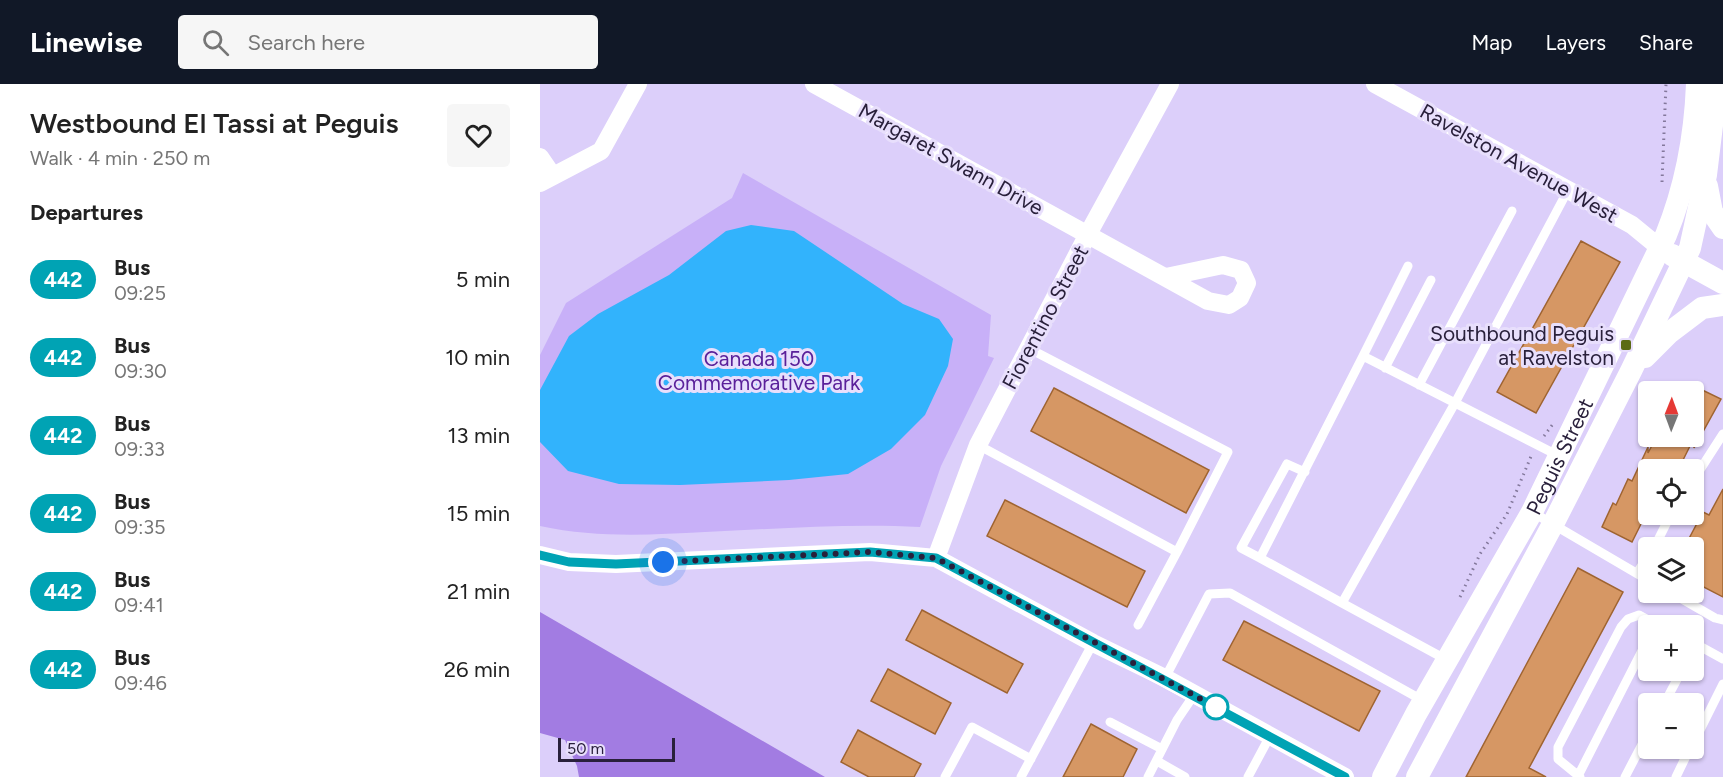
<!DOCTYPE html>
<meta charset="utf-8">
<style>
:root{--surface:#fff;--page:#f6f6f6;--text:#222;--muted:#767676;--accent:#111827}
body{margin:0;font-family:Figtree,sans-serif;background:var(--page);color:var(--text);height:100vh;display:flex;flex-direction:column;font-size:22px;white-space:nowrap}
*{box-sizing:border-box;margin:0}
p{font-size:20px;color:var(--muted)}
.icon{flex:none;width:33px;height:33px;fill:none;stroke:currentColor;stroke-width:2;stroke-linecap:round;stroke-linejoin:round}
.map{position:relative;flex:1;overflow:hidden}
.sheet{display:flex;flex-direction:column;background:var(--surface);width:540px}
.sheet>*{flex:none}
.badge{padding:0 12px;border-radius:20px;font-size:21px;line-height:39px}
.needle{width:39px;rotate:1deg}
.tools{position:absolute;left:1098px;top:297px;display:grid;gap:12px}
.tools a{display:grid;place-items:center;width:66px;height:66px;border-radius:6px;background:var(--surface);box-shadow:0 2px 4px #0004;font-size:30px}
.scale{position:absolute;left:18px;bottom:15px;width:117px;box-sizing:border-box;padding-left:6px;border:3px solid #29203b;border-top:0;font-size:16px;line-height:21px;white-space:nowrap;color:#29203b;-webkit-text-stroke:4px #e8dffc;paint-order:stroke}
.you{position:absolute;width:30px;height:30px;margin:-15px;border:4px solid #fff;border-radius:50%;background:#1a73e8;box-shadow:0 0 0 9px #1a73e833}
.map>.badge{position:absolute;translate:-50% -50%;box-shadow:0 0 0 3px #fff}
h2{padding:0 30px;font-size:22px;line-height:54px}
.round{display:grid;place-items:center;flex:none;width:63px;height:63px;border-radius:6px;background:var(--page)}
.overview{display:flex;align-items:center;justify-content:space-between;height:102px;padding:0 30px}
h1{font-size:28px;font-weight:600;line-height:45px}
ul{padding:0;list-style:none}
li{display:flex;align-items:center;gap:18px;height:78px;padding:0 30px}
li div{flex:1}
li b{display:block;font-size:22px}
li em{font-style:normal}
li .badge{min-width:66px;font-weight:700;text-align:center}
header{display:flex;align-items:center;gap:36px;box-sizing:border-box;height:84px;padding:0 30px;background:var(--accent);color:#fff}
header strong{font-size:28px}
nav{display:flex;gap:33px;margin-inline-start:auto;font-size:21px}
.search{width:420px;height:54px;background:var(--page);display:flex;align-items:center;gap:15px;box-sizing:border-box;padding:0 21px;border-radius:6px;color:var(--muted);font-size:22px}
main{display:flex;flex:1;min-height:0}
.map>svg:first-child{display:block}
</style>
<header>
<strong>Linewise</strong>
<div class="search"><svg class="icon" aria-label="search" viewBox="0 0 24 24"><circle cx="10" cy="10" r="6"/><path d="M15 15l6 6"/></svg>Search here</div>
<nav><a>Map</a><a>Layers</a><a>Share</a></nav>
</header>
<main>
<section class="sheet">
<div class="overview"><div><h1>Westbound El Tassi at Peguis</h1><p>Walk · 4 min · 250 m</p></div><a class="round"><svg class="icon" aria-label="heart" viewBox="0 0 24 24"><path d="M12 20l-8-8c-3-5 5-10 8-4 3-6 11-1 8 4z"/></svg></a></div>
<h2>Departures</h2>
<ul>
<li><span class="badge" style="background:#00a3b4;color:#fff">442</span><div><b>Bus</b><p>09:25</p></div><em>5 min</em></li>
<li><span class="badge" style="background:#00a3b4;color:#fff">442</span><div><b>Bus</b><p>09:30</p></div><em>10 min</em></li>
<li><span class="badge" style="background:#00a3b4;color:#fff">442</span><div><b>Bus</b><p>09:33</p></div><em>13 min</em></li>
<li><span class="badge" style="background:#00a3b4;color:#fff">442</span><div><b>Bus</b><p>09:35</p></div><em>15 min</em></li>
<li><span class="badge" style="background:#00a3b4;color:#fff">442</span><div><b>Bus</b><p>09:41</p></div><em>21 min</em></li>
<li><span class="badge" style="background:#00a3b4;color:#fff">442</span><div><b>Bus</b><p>09:46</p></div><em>26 min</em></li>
</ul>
</section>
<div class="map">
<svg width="1183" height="693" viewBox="0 0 1183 693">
<rect width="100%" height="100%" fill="#dccffa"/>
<!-- green -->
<path fill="#c8b0f8" d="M203,89L451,231L448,272L454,274L401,382L380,443C309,439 236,445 165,448C108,451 56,454 0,442V271L26,219L192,114Z"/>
<!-- forest -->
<path fill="#a27ce2" d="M0,528L285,693H39L37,682L25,656L0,649Z"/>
<!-- water -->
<path fill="#32b3fc" d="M211,141L254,147L363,220L399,235L413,255L408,282L385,331L351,365L308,390L249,396L140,401L79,400L28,387L0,358V306L29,252L58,230L129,191L186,147Z"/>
<!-- building -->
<path fill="#d69764" stroke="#9f6431" stroke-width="1.5" d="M1041,157L1080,178L996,329L957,308Z
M1154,302L1181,315L1154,364V354L1138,386H1108V434L1105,432L1092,458L1062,443L1073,419L1076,421L1088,395L1092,397L1108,363V369L1117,352H1154Z
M514,304L669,386L646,429L491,347Z
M1183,405V513L1154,498V464H1144L1163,428L1169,431Z
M465,416L605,487L587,523L447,452Z
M1038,484L1083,508L989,684L1006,693H926Z
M382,526L483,580L467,609L366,556Z
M704,537L840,607L819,647L683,576Z
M348,585L411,619L395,650L331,617Z
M551,640L597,665L583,693H523Z
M318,646L381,680L374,693H329L301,678Z"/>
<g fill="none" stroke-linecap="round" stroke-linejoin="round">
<!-- path -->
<path stroke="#83789b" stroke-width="3" stroke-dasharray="1.5 4.5" stroke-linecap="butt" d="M1122,98L1126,0
M1004,352L1013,340
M920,513L940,470L967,430L992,370"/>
<!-- service -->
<path stroke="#fff" stroke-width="9" d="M868,182L823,272L1019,372
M823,272L720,474L802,519L915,319L1028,106
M845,284L891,196
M879,301L972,127
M438,361L637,468L688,368L488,264
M1154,395L1183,350
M992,428L1108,496
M1114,464L1131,430
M720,474L701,464L747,380L765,388
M1097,489L1108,472
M1130,508L1175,534L1183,536
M802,519L907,576
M598,541L637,468
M1154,559L1183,575
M625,594L669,510L690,509L882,616
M1124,620L1142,586
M570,638L622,665
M1154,658L1183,600
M617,677L645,693
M1038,692L1108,555
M405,693L432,643L491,675
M481,693L553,559
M608,693L637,636L654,611
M708,693L730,652
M1040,693L1018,675V663L1081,543L1088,535L1099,531L1119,542
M1085,693L1108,649
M1136,693L1150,664"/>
<!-- minor -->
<path stroke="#fff" stroke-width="18" d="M274,0L668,217L689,221L700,214L707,199L701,186L683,181L626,193
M835,0L1092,141L1120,164
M0,73L13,92
M0,99L61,67L98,0
M0,471L29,478L76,480L330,468L396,474L553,559L625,594L805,693
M396,474L438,361L548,150L630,0"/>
<!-- tertiary -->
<g stroke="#fff" stroke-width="22">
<path d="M1167,102L1172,128L1183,144"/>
<path d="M1132,171L1183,199"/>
<path d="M1105,273L1129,249L1162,224L1183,221"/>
<path id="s1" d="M843,693L876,630L992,428L1126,151C1145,104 1155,52 1157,0"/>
<path d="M877,693L1013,440L1091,287L1150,164L1166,91L1177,0"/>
</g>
</g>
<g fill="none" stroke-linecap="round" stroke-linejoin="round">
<defs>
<path id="line" d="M0,471L29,478L76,480L330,468L396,474L805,693"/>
</defs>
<!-- line casing -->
<use href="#line" stroke="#fff" stroke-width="14"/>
<!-- line -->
<use href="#line" stroke="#00a3b4" stroke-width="9"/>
<!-- walk -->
<path stroke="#29203b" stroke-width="6" stroke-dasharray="0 10.8" d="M123,478L330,468L396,474L676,623"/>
</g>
<!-- markers -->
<rect fill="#5c6b15" stroke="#e8dffc" stroke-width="2" x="1080" y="255" width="12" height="12" rx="3"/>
<circle fill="#fff" stroke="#00a3b4" stroke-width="3" cx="676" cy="623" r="12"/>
<g text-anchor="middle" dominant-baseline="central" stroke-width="6" stroke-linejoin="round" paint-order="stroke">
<!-- street labels -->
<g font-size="21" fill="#29203b" stroke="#e8dffc">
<text transform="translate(411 75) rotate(29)">Margaret Swann Drive</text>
<text transform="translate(979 79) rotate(29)">Ravelston Avenue West</text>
<text transform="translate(505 233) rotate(-62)">Fiorentino Street</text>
<text stroke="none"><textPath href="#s1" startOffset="366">Peguis Street</textPath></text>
</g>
<!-- poi labels -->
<g font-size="21" fill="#29203b" stroke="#e8dffc" text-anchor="end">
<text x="1074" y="249">Southbound Peguis<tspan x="1074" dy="24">at Ravelston</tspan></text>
</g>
<!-- park labels -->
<g font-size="21" fill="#5a219a" stroke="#e8dffc">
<text x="219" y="274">Canada 150<tspan x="219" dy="24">Commemorative Park</tspan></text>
</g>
</g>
</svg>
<div class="tools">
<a><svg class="needle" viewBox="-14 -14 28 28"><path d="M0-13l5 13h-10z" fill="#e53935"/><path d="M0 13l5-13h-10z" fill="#767676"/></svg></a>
<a><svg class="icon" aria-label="locate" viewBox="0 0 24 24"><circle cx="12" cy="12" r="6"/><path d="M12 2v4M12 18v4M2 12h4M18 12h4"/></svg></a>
<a><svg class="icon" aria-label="layers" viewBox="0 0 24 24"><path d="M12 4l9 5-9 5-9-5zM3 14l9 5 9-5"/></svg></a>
<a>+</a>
<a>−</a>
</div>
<div class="scale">50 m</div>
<div class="you" style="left:123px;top:478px"></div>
</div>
</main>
